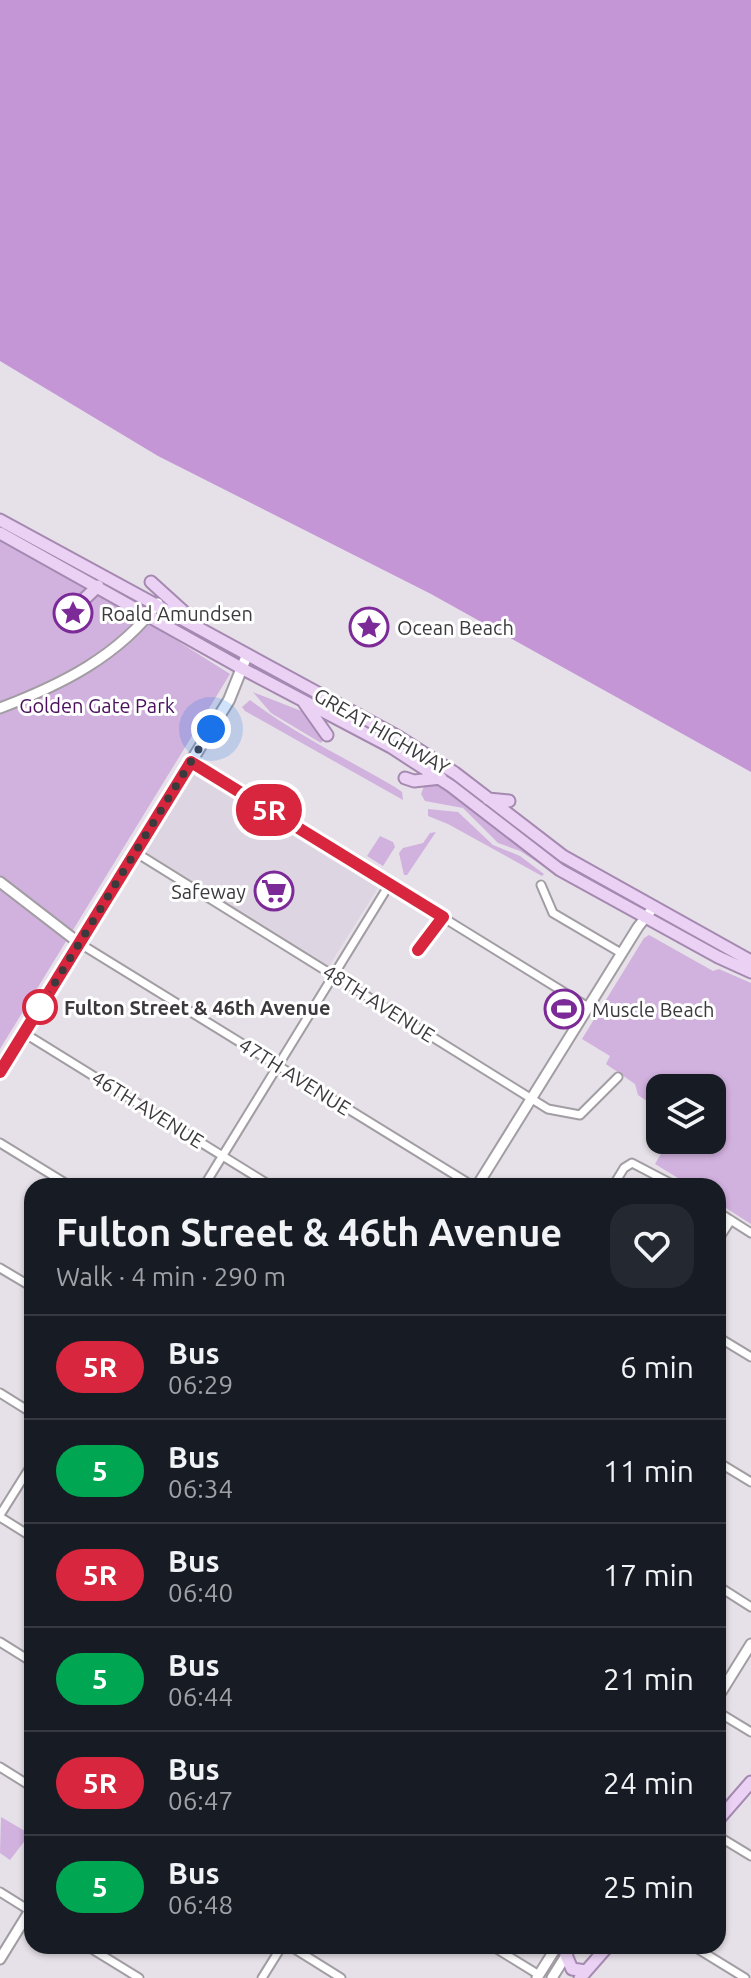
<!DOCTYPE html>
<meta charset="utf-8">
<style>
:root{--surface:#171b24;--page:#242831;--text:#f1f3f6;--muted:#9ea1a6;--line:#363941}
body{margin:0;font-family:Ubuntu,sans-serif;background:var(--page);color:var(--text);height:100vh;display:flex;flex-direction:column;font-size:30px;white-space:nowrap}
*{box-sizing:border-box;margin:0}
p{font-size:26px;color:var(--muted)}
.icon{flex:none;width:44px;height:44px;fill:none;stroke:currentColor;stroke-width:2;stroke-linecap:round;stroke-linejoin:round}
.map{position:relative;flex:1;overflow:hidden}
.side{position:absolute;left:24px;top:1178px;width:702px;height:776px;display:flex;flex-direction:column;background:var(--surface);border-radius:24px;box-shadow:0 2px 6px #0004}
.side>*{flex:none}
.badge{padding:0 16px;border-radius:26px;font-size:28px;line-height:52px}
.controls{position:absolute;left:646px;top:1074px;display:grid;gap:16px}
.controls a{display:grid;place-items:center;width:80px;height:80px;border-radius:16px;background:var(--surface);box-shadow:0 2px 6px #0004;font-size:40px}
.you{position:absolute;width:40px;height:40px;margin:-20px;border:6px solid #fff;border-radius:50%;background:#1a73e8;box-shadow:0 0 0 12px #1a73e833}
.map>.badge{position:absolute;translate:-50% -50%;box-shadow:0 0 0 4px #fff}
.round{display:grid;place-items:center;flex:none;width:84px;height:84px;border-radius:24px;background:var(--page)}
.overview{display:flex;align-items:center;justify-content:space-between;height:136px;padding:0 32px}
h1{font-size:38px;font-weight:600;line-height:60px}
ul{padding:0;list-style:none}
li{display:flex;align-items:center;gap:24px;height:104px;padding:0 32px;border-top:2px solid var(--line)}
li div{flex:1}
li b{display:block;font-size:30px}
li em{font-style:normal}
li .badge{min-width:88px;font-weight:700;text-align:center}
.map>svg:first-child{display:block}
</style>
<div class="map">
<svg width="751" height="1978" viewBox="0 0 751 1978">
<rect width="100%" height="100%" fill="#e6e1e8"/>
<!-- built -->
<path fill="#ded5e2" d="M194,775L378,888L329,966L146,852Z"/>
<!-- green -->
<path fill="#d1b1de" d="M0,540L130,611L230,674L0,1049Z
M253,692L304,712L325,738L321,743L271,713Z
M250,700C295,734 345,758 395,787L402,792L403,800L245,711L242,707Z
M425,784H439L548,869L520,851L498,843L463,808L425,801L421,794Z
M428,809L458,812L493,845L520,856L544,874L542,876L448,824L428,816Z
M436,832L407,875H404L399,853L403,848L423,843L430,833Z
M380,836L393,842L395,847L383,866L367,856Z
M649,935L713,971L719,969L751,983V1224L718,1203V1186H691L655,1164L669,1140H712V1088H660V1110L638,1095L635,1084L606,1064L610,1056L582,1039L644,938Z
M1,1817L30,1834L10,1860L0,1853Z"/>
<!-- water -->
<path fill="#c496d6" d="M0,0H751V772L431,594L158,456L0,361Z"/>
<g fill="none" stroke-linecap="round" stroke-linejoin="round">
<defs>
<path id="minor" d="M191,762L588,1007
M135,852L548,1109L580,1115L618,1077
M541,885L553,913L621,953
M79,943L473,1186
M24,1033L271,1186
M0,1143L70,1186
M204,1186L389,885
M613,1186L624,1168L632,1163L676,1186
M718,1212L751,1233
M718,1240L731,1220
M0,1268L32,1287
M718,1337L751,1357
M0,1393L32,1413
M718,1462L751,1482
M0,1515L32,1464
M0,1517L32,1537
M718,1586L751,1607
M0,1642L32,1662
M718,1712L751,1732
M0,1767L32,1787
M718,1836L751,1856
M0,1892L32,1912
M87,1946L139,1978
M290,1946L341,1978
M492,1946L539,1975
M693,1946L745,1978
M262,1978L282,1946"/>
<path id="tertiary" d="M0,708C61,685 119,656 158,603
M0,882L79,943
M477,1186L638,927L653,908
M718,1697L751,1644
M0,1959L32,1907
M537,1978L557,1946
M552,1978L572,1946"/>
<path id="secondary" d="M0,1072L229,700L247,655"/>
<path id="primary" d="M0,520L397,736L455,773L563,856L751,961
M0,533L243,669L391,747L451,786L560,870L718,957L751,972
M151,582L183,611
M76,607L98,586
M303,701L327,735
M405,778L414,781L441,778
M488,799L509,801
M718,1820L751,1782
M566,1955L572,1969L586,1971
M580,1978L608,1946"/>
</defs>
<!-- minor casing -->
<use href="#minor" stroke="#a29da3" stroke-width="11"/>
<!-- tertiary casing -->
<use href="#tertiary" stroke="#a29da3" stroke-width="13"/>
<!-- secondary casing -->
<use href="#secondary" stroke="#a29da3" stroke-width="14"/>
<!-- primary casing -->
<use href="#primary" stroke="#a589b0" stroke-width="15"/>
<!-- minor -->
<use href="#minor" stroke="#fff" stroke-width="7"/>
<!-- tertiary -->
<use href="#tertiary" stroke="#fff" stroke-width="9"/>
<!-- secondary -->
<use href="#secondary" stroke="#fff" stroke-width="10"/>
<!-- primary -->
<use href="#primary" stroke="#ebd2f5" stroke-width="11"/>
</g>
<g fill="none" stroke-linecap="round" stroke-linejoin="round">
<defs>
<path id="line" d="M0,1072L191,762L443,917L418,950"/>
</defs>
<!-- line casing -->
<use href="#line" stroke="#fff" stroke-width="18"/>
<!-- line -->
<use href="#line" stroke="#d7263d" stroke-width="12"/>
<!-- walk -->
<path stroke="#3c3a3d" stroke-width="8" stroke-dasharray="0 14.4" d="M40,1007L211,729"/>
</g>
<!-- icons -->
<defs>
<symbol id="sight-ring" viewBox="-11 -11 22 22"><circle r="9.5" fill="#fff" stroke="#7d2a99" stroke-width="1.5"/><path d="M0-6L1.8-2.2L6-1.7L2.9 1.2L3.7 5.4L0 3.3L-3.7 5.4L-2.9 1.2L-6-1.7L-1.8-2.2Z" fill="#7d2a99"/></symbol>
<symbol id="supermarket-ring" viewBox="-11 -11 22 22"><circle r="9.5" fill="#fff" stroke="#7d2a99" stroke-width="1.5"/><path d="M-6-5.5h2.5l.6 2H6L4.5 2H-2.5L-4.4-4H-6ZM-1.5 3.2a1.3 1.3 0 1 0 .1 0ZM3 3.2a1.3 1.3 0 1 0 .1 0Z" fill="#7d2a99"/></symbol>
<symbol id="stadium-ring" viewBox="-11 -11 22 22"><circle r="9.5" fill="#fff" stroke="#7d2a99" stroke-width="1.5"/><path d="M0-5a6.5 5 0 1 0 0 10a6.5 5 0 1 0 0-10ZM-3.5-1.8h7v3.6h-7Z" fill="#7d2a99"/></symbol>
</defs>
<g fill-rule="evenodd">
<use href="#sight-ring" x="51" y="591" width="44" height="44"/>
<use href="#sight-ring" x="347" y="605" width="44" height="44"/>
<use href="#supermarket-ring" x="252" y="869" width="44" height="44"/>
<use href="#stadium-ring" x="542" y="987" width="44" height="44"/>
</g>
<!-- markers -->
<circle fill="#fff" stroke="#d7263d" stroke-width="4" cx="40" cy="1007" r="16"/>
<g text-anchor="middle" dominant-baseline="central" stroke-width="6" stroke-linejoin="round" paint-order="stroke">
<!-- poi labels -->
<g font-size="20" fill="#3c3a3d" stroke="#fff" text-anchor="start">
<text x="101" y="613">Roald Amundsen</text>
<text x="397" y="627">Ocean Beach</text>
<text x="246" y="891" text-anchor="end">Safeway</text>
<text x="592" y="1009">Muscle Beach</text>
</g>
<!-- park labels -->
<g font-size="20" fill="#4a105d" stroke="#fff">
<text x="97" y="705">Golden Gate Park</text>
</g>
<!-- street labels -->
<g font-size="20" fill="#3c3a3d" stroke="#fff">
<text transform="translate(382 731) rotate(30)">GREAT HIGHWAY</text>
<text transform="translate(379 1003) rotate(32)">48TH AVENUE</text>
<text transform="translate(295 1076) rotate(32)">47TH AVENUE</text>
<text transform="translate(148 1109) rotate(32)">46TH AVENUE</text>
</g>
<!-- stop labels -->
<g font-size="20" font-weight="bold" fill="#3c3a3d" stroke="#fff" text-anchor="start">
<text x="64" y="1007">Fulton Street &amp; 46th Avenue</text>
</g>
</g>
</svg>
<div class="controls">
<a><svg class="icon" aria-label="layers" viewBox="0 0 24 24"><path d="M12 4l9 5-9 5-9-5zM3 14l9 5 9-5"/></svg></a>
</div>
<div class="you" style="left:211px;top:729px"></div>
<b class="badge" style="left:269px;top:810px;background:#d7263d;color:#fff">5R</b>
<section class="side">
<div class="overview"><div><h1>Fulton Street &amp; 46th Avenue</h1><p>Walk · 4 min · 290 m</p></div><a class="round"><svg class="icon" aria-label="heart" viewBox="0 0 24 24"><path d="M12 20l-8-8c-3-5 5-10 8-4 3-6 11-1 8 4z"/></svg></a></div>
<ul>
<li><span class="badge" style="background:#d7263d;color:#fff">5R</span><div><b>Bus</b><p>06:29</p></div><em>6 min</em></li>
<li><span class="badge" style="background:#00a651;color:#fff">5</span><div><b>Bus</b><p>06:34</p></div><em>11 min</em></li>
<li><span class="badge" style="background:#d7263d;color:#fff">5R</span><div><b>Bus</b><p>06:40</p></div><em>17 min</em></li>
<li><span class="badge" style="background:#00a651;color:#fff">5</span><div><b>Bus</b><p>06:44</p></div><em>21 min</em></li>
<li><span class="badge" style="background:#d7263d;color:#fff">5R</span><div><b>Bus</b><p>06:47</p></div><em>24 min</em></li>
<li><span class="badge" style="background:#00a651;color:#fff">5</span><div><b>Bus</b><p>06:48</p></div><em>25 min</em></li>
</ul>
</section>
</div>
